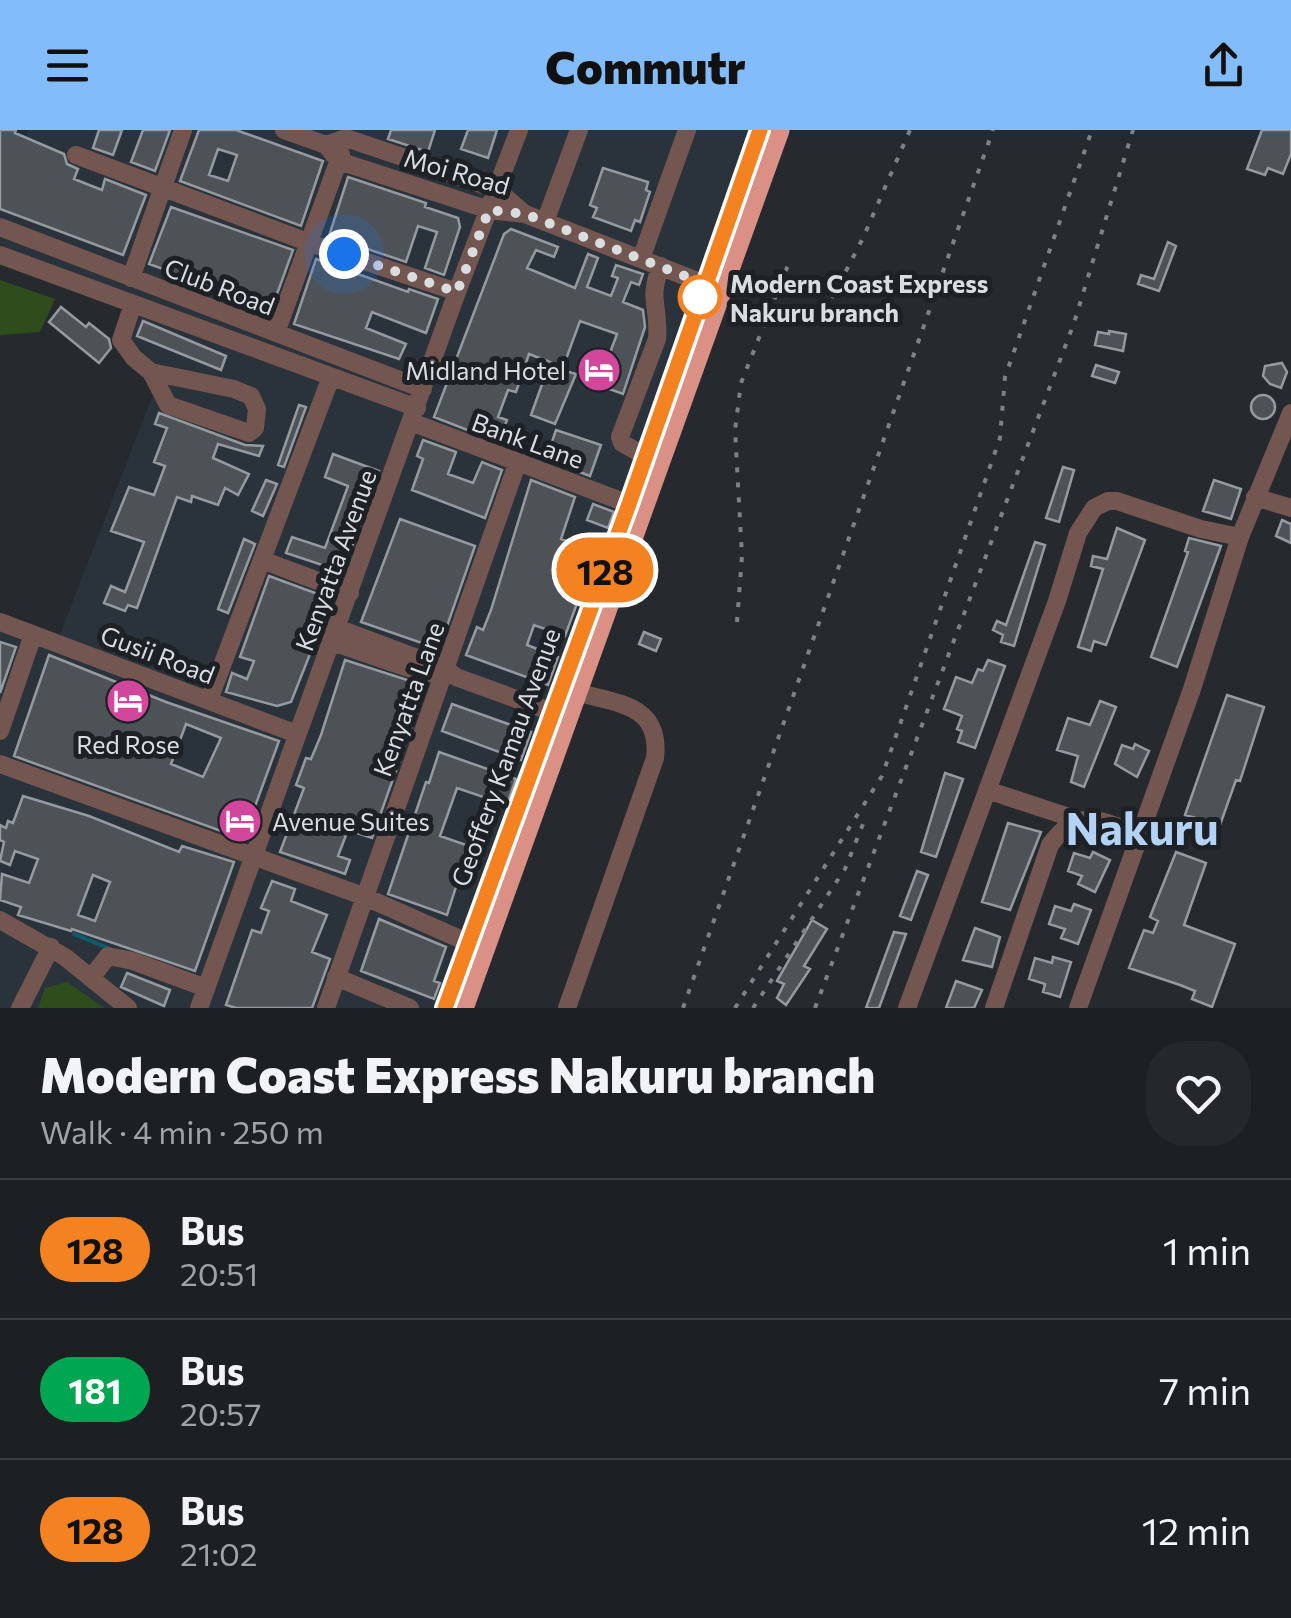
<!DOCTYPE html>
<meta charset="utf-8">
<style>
:root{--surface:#1c2023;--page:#25282b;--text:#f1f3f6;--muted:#a0a3a6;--line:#3a3e41;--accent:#82bcfa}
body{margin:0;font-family:Commissioner,sans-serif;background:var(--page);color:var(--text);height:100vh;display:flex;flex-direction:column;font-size:38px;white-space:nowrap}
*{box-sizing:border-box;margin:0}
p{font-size:32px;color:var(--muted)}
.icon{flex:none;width:55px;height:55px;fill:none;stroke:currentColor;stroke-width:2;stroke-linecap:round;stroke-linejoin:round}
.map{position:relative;height:878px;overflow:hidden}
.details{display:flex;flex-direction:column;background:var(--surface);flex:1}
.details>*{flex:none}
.badge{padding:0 20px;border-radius:32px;font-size:35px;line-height:65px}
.you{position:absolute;width:50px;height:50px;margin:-25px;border:8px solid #fff;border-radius:50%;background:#1a73e8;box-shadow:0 0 0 15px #1a73e833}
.map>.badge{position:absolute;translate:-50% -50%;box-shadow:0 0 0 5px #fff}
.round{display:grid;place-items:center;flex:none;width:105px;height:105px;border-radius:40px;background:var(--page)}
.headline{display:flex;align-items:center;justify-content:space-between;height:170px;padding:0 40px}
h1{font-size:48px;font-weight:800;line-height:75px}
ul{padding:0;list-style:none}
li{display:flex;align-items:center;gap:30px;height:140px;padding:0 40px;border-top:2px solid var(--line)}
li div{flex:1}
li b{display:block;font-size:38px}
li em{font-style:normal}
li .badge{min-width:110px;font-weight:700;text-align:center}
header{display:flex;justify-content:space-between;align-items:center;height:130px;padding:0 40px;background:var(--accent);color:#111;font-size:45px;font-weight:800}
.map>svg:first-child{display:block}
</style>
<header><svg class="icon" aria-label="menu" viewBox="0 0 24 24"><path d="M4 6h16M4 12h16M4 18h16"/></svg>Commutr<svg class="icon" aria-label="share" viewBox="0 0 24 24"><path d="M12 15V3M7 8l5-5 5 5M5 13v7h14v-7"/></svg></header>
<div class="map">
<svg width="1291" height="878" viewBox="0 0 1291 878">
<rect width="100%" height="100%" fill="#262a2f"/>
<!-- built -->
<path fill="#2a333c" d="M28,0H756L440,878H0V493L57,512L156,257L134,229L125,170L0,122V70Z"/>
<!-- green -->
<path fill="#2e4c1c" d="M0,150L55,169L40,202L0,205Z
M67,852L100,875L104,878H38L45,858Z"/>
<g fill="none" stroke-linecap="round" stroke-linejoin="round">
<!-- stream -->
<path stroke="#0c5d6c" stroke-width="4" d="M74,804L108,818"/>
</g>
<!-- building -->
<path fill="#4d5257" stroke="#959aa0" stroke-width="2.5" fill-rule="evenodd" d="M0,0H16L15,3L64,24L67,34L78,39L74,49L102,60L105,49L146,65L123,125L0,79Z
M99,0H122L113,25L93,18Z
M143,0H170L155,41L131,32Z
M199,0H236L323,31L301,96L180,51ZM218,19L237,25L228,51L209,45Z
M391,0H435L428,22L388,9Z
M468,0H497L488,28L461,19Z
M1262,0H1291V24L1283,44L1268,38L1265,45L1247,39Z
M603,38L648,52L646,60L650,62L640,92L635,90L631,101L593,87L597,78L590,75Z
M348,47L426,73L425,77L458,88L460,97L444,145L425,138L437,102L418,96L406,132L329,106Z
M171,77L293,120L272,178L149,134Z
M511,99L558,117L554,127L536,120L527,138L575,158L588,124L598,128L587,157L611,166L618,148L612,146L616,135L643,144L639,155L631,152L623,172L643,180L645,197L623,264L598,255L617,204L580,191L562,240L576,244L555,294L531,285L550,232L529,224L516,262L508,260L498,287L507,290L498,312L434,287L504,104Z
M1168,112L1176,116L1159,161L1138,154L1141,145L1154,149Z
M316,129L408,162L409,159L438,169L426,203L372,182L366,198L406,214L399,229L294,194Z
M61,177L86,197L89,193L109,209L111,218L99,233L49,192Z
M143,191L226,226L221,240L137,206Z
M1109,201L1126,204L1123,221L1095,215L1098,202L1109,204Z
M1282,233L1287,242L1281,258L1270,254L1263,246L1265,236Z
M1096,235L1119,242L1115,253L1092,246Z
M1251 277a12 12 0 1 1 24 0a12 12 0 1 1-24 0Z
M299,275L306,277L284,337L278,335Z
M159,283L245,315L263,316L259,326L218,314L213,328L249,344L238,365L225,358L218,375L192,366L191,372L177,367L137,478L128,475L125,481L104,473L111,456L125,462L144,412L111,401L129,357L154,365L165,336L154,332L167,298L155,294Z
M556,300L601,315L590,346L546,329Z
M423,310L456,322L448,344L473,353L482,332L502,340L485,388L412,360L423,329L417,326Z
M333,324L379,341L343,442L286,423L292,407L325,418L348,356L325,347Z
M1063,337L1074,340L1059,392L1046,388Z
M266,350L277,354L263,386L252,381Z
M531,350L575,367L561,409L596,422L565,506L534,495L527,515L558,527L548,555L466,525L477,497L483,500L491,480Z
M1214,350L1241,359L1231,389L1203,381Z
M593,374L614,382L608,398L587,390Z
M400,389L475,416L439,519L361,492Z
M1282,390L1291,394V413L1276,406Z
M1117,398L1145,410L1106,515L1094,511L1091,521L1078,517L1103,439L1091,436L1093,426L1107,429Z
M1189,408L1221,416L1177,537L1151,527L1188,422L1185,421Z
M244,409L255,414L228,483L218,479Z
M1035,412L1045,415L1014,516L1001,512L1003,505L993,500L997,491L1006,495Z
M269,446L326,467L329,476L291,572L277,576L226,562L232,543L247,549L254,531L240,527Z
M644,502L661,509L656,521L639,514Z
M0,512L16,517L0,563Z
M49,525L166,572L279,611L243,709L14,626ZM186,594L221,608L203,647L171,634Z
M345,530L426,556L372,708L348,700L338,726L350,730L345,744L280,722L304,658L296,655L306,628L311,629L321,605Z
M988,530L1005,536L975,618L958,612L962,601L957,599L962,586L944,579L956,547L972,553L978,539L983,541Z
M1227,565L1264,577L1240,651L1236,650L1220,695L1185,685Z
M1100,571L1116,577L1084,657L1071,652L1078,626L1057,620L1068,588L1090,595Z
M452,574L531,602L521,630L442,601Z
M1135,614L1149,621L1137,647L1115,634L1122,615L1133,619Z
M439,622L516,649L507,675L457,658L440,706L472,717L470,723L475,725L471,738L463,735L447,785L388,764L426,652L429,653Z
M945,643L963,649L936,727L921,722Z
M23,666L89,686L179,722L182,716L234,732L195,841L72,799L71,801L18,785L21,777L0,770L2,744L29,753L38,729L15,721L10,735L0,731L4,712L0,710V695L6,698L8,691L13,693ZM93,745L110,752L95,791L78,785Z
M1008,693L1041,702L1010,780L982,772Z
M1093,722L1110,730L1095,762L1078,754L1082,746L1068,741L1074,723L1090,728Z
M1176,722L1206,733L1184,795L1235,814L1212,877L1192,869L1195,861L1180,855L1129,838L1144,800L1153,803L1158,791L1150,787Z
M917,741L928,745L911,790L900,786Z
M272,751L295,759L291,771L327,785L312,822L330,829L312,878H236L226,875L252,800L261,803L269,781L261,778Z
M1074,774L1091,780L1078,814L1061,808L1065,799L1049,794L1055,776L1071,781Z
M379,789L446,817L434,851L440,853L434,869L361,841Z
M812,790L827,799L804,836L810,839L786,875L777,868L784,854L777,851Z
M975,798L1000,807L992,837L963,830Z
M894,802L906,804L879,878H866Z
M1053,827L1071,832L1060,867L1043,862L1045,854L1029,849L1035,828L1052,833Z
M127,843L170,860L164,876L121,857Z
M956,851L982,860L974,878H946Z"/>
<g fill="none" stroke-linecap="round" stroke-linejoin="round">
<!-- minor -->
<path stroke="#745651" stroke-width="18" d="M284,0L326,15L339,31L489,80L525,84L705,154
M326,15L346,8L441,40L497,60L525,84
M76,25L310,113L457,162
M545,92L579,0
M0,97L423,259
M0,125L417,278
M641,129L687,0
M131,148L183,0
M133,174L121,210L134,228L151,242L168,275L249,303L255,298L257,279L251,266L234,259L151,242
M276,203L341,24
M411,292L629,374
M645,326L622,313L620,307L657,209C660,176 647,170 661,136
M1255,367L1291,378
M262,430L350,463
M0,492L297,604
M337,498L446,539L456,547L552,582
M332,512L426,544
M209,570L331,247
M0,601L33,505
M0,634L363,766L469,813
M987,660L1075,689
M0,790L65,827L128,878
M336,847L410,878
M91,848L108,826L133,831L206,858
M20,878L51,817
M199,878L457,162L519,0
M326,878L517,334
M567,878L655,628C661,574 618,574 576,562
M907,878L1057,471L1078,403L1094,378L1108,371H1117L1201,399L1240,407L1291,283
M994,878L1050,715C1079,674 1101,692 1142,705
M1078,878L1192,559L1240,407"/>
<!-- highway -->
<path stroke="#da9084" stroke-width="25" d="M461,878L777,0"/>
<!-- rail -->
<path stroke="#7e8185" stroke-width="4" stroke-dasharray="5 10" stroke-linecap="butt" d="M832,168L863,108L910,0
M737,492L742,426L735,300L741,253L790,130
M683,878L993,0
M735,878L882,646L1000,308L1005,247L1092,0
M753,878L845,739L863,694
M815,878L1074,193L1133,0"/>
</g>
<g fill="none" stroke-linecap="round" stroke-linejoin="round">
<defs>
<path id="line" d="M445,878L629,374L760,0"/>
</defs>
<!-- line casing -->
<use href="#line" stroke="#fff" stroke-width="22"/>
<!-- line -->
<use href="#line" stroke="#f58220" stroke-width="15"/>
<!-- walk -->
<path stroke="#dadde0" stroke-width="10" stroke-dasharray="0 18" d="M344,124L457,162L489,80L525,84L705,154L700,167"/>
</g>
<!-- icons -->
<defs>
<symbol id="hotel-disc" viewBox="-11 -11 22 22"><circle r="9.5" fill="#d1479c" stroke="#1d2125"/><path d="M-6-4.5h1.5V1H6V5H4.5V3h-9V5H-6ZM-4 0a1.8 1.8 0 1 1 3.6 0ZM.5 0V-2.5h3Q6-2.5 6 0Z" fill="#fff"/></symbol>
</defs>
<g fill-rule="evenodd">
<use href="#hotel-disc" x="574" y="215" width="50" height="50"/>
<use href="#hotel-disc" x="103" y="546" width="50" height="50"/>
<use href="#hotel-disc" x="215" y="666" width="50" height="50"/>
</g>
<!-- markers -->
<circle fill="#fff" stroke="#f58220" stroke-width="5" cx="700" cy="167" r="20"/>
<g text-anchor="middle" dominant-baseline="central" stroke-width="10" stroke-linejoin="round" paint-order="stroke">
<!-- street labels -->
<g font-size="25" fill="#dadde0" stroke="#1d2125">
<text transform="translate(457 41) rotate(16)">Moi Road</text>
<text transform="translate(220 156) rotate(21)">Club Road</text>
<text transform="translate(528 310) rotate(20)">Bank Lane</text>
<text transform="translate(335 430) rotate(-70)">Kenyatta Avenue</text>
<text transform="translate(158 524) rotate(21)">Gusii Road</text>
<text transform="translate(408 569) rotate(-70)">Kenyatta Lane</text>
<text transform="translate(505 627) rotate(-70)">Geoffery Kamau Avenue</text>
</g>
<!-- stop labels -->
<g font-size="25" font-weight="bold" fill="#dadde0" stroke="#1d2125" text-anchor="start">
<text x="730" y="153">Modern Coast Express<tspan x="730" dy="29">Nakuru branch</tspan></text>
</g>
<!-- poi labels -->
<g font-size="25" fill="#dadde0" stroke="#1d2125" text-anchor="end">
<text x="566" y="240">Midland Hotel</text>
<text x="128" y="614" text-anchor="middle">Red Rose</text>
<text x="272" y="691" text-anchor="start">Avenue Suites</text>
</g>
<!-- town labels -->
<g font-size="45" font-weight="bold" fill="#b3d3f6" stroke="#1d2125">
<text x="1142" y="696">Nakuru</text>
</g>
</g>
</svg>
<div class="you" style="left:344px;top:124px"></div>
<b class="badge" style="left:605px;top:440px;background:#f58220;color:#111">128</b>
</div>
<section class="details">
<div class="headline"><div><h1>Modern Coast Express Nakuru branch</h1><p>Walk · 4 min · 250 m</p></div><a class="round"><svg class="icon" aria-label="heart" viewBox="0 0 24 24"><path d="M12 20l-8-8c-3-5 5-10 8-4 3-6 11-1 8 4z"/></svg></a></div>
<ul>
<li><span class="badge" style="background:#f58220;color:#111">128</span><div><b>Bus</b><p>20:51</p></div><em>1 min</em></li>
<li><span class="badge" style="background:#00a651;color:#fff">181</span><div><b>Bus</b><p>20:57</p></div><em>7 min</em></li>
<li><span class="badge" style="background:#f58220;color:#111">128</span><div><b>Bus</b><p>21:02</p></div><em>12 min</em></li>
</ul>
</section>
